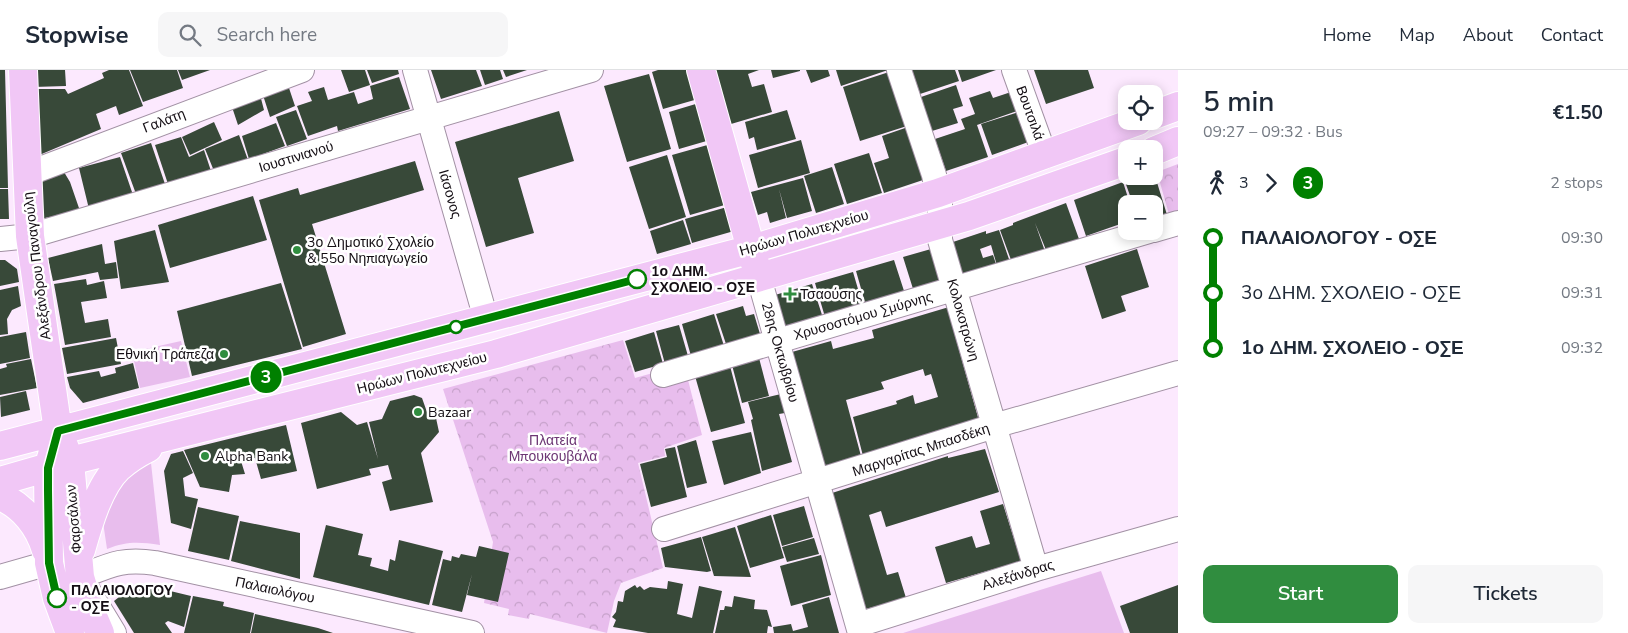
<!DOCTYPE html>
<meta charset="utf-8">
<style>
:root{--surface:#fff;--page:#f6f6f7;--text:#1f2937;--muted:#747a83;--line:#e0e1e3;--accent:#308d3f}
body{margin:0;font-family:"Nunito Sans",sans-serif;background:var(--page);color:var(--text);height:100vh;display:flex;flex-direction:column;font-size:19px;white-space:nowrap}
*{box-sizing:border-box;margin:0}
p{font-size:16px;color:var(--muted)}
.icon{flex:none;width:28px;height:28px;fill:none;stroke:currentColor;stroke-width:2;stroke-linecap:round;stroke-linejoin:round}
.map{position:relative;flex:1;overflow:hidden}
.details{display:flex;flex-direction:column;background:var(--surface);width:450px}
.details>*{flex:none}
.badge{padding:0 10px;border-radius:16px;font-size:18px;line-height:32px}
.controls{position:absolute;left:1118px;top:15px;display:grid;gap:10px}
.controls a{display:grid;place-items:center;width:45px;height:45px;border-radius:10px;background:var(--surface);box-shadow:0 2px 12px #0003;font-size:25px}
.map>.badge{position:absolute;translate:-50% -50%;box-shadow:0 0 0 2px #fff}
.legs{display:flex;align-items:center;gap:8px;height:55px;padding:0 25px;font-size:16px}
.legs p{margin-inline-start:auto}
.overview{display:flex;align-items:center;justify-content:space-between;height:85px;padding:0 25px}
h1{font-size:28px;font-weight:600;line-height:38px}
.button{display:flex;gap:10px;margin-top:auto;padding:10px 25px}
.button a{flex:1;height:58px;border-radius:10px;background:var(--accent);color:#fff;font-size:20px;font-weight:600;line-height:58px;text-align:center}
.button a+a{background:var(--page);color:var(--text)}
ul{padding:0 25px;list-style:none}
li{display:flex;align-items:center;gap:18px;height:55px;font-size:19px}
li i{display:grid;place-items:center;width:8px;height:100%;margin:0 6px;background:currentColor}
li i::after{content:'';width:12px;height:12px;margin:-6px;border:4px solid;border-radius:50%;background:var(--surface)}
li p{margin-inline-start:auto}
li:first-child i{background:linear-gradient(#0000 50%,currentColor 0)}
li:last-child i{background:linear-gradient(currentColor 50%,#0000 0)}
header{display:flex;align-items:center;gap:30px;box-sizing:border-box;height:70px;padding:0 25px;background:var(--surface);border-bottom:1px solid var(--line)}
header strong{font-size:24px}
nav{display:flex;gap:28px;margin-inline-start:auto;font-size:18px}
.search{width:350px;height:45px;background:var(--page);display:flex;align-items:center;gap:12px;box-sizing:border-box;padding:0 18px;border-radius:10px;color:var(--muted);font-size:19px}
main{display:flex;flex:1;min-height:0}
.map>svg:first-child{display:block}
</style>
<header>
<strong>Stopwise</strong>
<div class="search"><svg class="icon" aria-label="search" viewBox="0 0 24 24"><circle cx="10" cy="10" r="6"/><path d="M15 15l6 6"/></svg>Search here</div>
<nav><a>Home</a><a>Map</a><a>About</a><a>Contact</a></nav>
</header>
<main>
<div class="map">
<svg width="1178" height="563" viewBox="0 0 1178 563">
<defs>
<pattern id="park-crowns" width="20" height="18" patternUnits="userSpaceOnUse" patternTransform="scale(1.25)"><rect width="20" height="18" fill="#e8bded"/><path d="M2 6a3 3 0 1 1 6 0M12 15a3 3 0 1 1 6 0" fill="none" stroke="#c6a1ca"/></pattern>
</defs>
<rect width="100%" height="100%" fill="#fce9fe"/>
<!-- grass -->
<path fill="#e8bded" d="M181,271L190,307L140,318L132,282Z
M151,393L160,475C139,472 127,471 107,479L103,452L121,410L142,395Z
M1101,501L1124,563H903Z"/>
<!-- park -->
<path fill="url(#park-crowns)" d="M1178,94V145L1170,148L1157,102Z
M623,270L635,308L660,301L686,302L702,365L664,378L665,386L638,393L663,498L621,513L614,531L607,563L530,544L529,549L508,545L509,539L484,533L493,472L443,319Z"/>
<!-- building -->
<path fill="#384939" d="M0,0H5L8,118H0Z
M32,0H65L66,16L33,17Z
M109,0H129L143,36L119,45L116,36L96,44L101,59L37,86L33,19H65L68,24L104,8L102,3Z
M130,0H177L183,18L143,32Z
M178,0H210L182,10Z
M341,0H365L370,15L349,22Z
M367,0H398L399,4L372,13Z
M431,0H476L482,16L441,29Z
M480,0H500L503,9L485,15Z
M503,0H527L506,7Z
M658,0H690L698,29L663,39L652,2Z
M715,0H759L748,4L752,17L764,14L772,42L731,54Z
M771,0H800V1L773,8Z
M806,0H828L830,6L811,13Z
M836,0H888L841,16Z
M912,0H955L959,11L920,24Z
M958,0H996L962,12Z
M1034,0H1088L1094,18L1046,34Z
M889,2L907,56L860,71L843,17Z
M649,4L671,79L627,92L604,16Z
M399,7L410,39L338,61L337,56L308,66L297,36L312,31L308,22L324,17L328,30L354,22L358,34L373,29L370,16Z
M287,12L295,36L270,47L262,22Z
M956,15L963,36L953,39L958,53L932,61L921,27Z
M259,21L264,40L238,55L230,31Z
M990,21L993,28L1011,22L1017,41L977,55L988,87L946,101L935,69L965,59L961,49L975,44L969,28Z
M699,33L710,70L679,79L669,42Z
M296,40L307,69L287,76L276,47Z
M787,40L796,69L757,80L754,67L749,69L745,52Z
M559,41L574,91L518,108L534,163L486,177L455,72Z
M1022,41L1031,71L992,85L981,54Z
M214,52L222,70L190,85L182,67Z
M276,53L285,76L249,89L242,66Z
M908,57L926,109L884,123L874,93L889,88L882,66Z
M239,65L248,90L214,101L205,79Z
M181,67L189,87L204,80L211,101L168,114L155,75Z
M801,70L810,103L758,118L749,85Z
M151,73L165,114L136,124L121,83Z
M711,74L728,134L690,145L672,85Z
M869,83L882,123L847,134L834,94Z
M667,85L686,147L649,159L629,97Z
M120,87L133,125L89,139L79,98Z
M415,91L424,120L312,154L346,264L303,277L259,130L298,118L300,125Z
M61,97L70,112L80,141L40,149L37,107Z
M832,97L844,134L816,143L804,106Z
M1126,105L1155,106L1168,148L1154,152V134H1133L1123,106Z
M803,108L812,141L787,148L779,119L786,148L770,153L767,142L758,145L751,122Z
M1123,112L1130,134H1126V152L1086,166L1074,130Z
M0,119H8L9,149H0Z
M253,126L267,170L170,198L158,155Z
M1066,133L1079,169L1046,180L1035,153L1047,187L1014,198L1000,160L1013,155V153Z
M727,137L734,161L692,173L685,149Z
M683,150L691,174L657,184L650,161Z
M155,160L169,212L121,219L114,171Z
M999,160L1011,195L998,199L991,175L980,179L983,188L993,185L998,200L964,210L953,172L986,161V164Z
M102,174L105,194L116,192L118,208L100,210L98,202L53,211L48,188Z
M931,179L942,213L914,222L903,187Z
M1137,179L1149,217L1121,226L1126,241L1102,249L1085,196Z
M0,190H5L17,199L19,212L0,216Z
M894,190L905,224L866,236L856,201Z
M853,202L863,236L825,247L815,213Z
M86,209L87,215L104,211L107,228L81,232L85,253L108,249L111,267L65,275L54,214Z
M281,213L302,279L192,306L177,241Z
M812,214L823,248L785,259L775,225Z
M18,216L21,236L12,240L7,249L8,264L0,265V220Z
M743,236L746,246L754,244L760,264L726,274L716,244Z
M949,237L956,259L954,262L979,351L863,386L853,347L897,334L896,331L913,325L915,334L938,327L931,304L925,306L923,299L881,312L884,319L846,330L861,386L825,396L792,282L831,271L833,279L874,268L872,260Z
M714,244L724,276L691,286L682,254Z
M679,255L688,286L665,294L656,261Z
M26,262L30,288L0,294V267Z
M654,262L663,294L635,302L625,271Z
M116,268L121,294L67,304L62,278Z
M759,288L769,326L742,333L732,295Z
M31,289L37,318L0,325V299L7,297L6,294Z
M133,293L139,318L83,333L70,318L67,307L99,301L101,307L116,303L115,298Z
M730,296L745,353L711,362L695,306Z
M26,321L30,340L1,347L0,327Z
M781,324L785,343L779,344L792,392L762,401L751,350L753,349L748,332Z
M414,325L422,328L428,345L436,348L439,362L421,383L433,432L390,441L382,412L392,409L388,395L369,399L371,405L317,419L301,353L341,342L357,355L367,352L378,389L369,352L382,349L390,331Z
M286,355L297,401L261,409L255,388L241,391L245,404L232,405L229,422L200,417L184,380Z
M751,362L761,403L724,415L712,371Z
M696,370L707,413L687,418L677,376Z
M675,377L687,427L651,437L640,394L667,387L665,379Z
M985,379L999,422L886,457L881,441L869,445L887,505L898,502L906,528L866,539L832,423L948,386V388Z
M183,381L193,403L183,408L185,426L198,429L191,459L171,453L164,401L171,384Z
M1003,434L1021,491L946,513L935,477L972,466L976,478L990,474L980,441Z
M804,436L813,467L782,476L773,445Z
M198,437L239,446L229,490L188,481Z
M771,445L784,488L750,498L737,456Z
M240,451L300,463V509L231,491Z
M326,455L363,464L358,485L372,488L370,496L388,501L390,489L395,491L399,470L443,481L429,535L313,507Z
M735,457L751,507L714,506L702,467Z
M701,467L711,501L707,502L665,497L661,478Z
M814,468L819,484L787,492L782,477Z
M479,476L509,483L498,532L467,525L472,504L462,542L432,535L443,489L451,491L452,486L459,488L461,484L476,487Z
M821,485L831,525L791,536L780,496Z
M668,511L683,514L677,544L692,548L699,516L722,521L713,563H648L613,557L616,550L612,547L616,542L618,531L623,532L625,521L635,515L637,518L640,516L644,520L650,517L667,519Z
M137,513L191,526L184,557L168,551L165,553L172,563H134L114,531Z
M1178,515V563H1130L1120,536Z
M193,526L224,532L223,536L254,543L250,563H184Z
M734,526L755,530L754,539L767,540L772,557L768,556L767,563H715L720,540H724L725,536L732,537Z
M829,527L839,563H774L773,557L791,554L793,561L808,557L802,535Z
M255,544L318,558L333,563H251Z"/>
<g fill="none" stroke-linecap="round" stroke-linejoin="round">
<defs>
<path id="minor" d="M415,0L486,249
M899,0L934,105L940,134V170L1036,499
M1014,0L1045,86
M27,104L302,0
M1154,160L1178,153
M0,169L30,166L591,0
M759,208L860,563
M663,305L1149,161
M664,459L994,356L1178,303
M0,507L49,493
M858,555L1036,499L1178,459
M114,563L80,507C110,495 122,488 155,493L472,563"/>
<path id="major" d="M23,0L30,166L58,361L70,391L80,507L89,537L100,563
M701,0L756,197
M1154,45L1178,36
M1154,81L1178,71
M0,376L752,179L938,123L1138,51
M53,382L48,398L49,493L57,528L70,563
M0,411L70,391L496,284L969,146L1126,91
M0,426C23,436 39,456 46,480
M81,480C88,455 99,416 118,398C127,390 138,383 148,378"/>
</defs>
<!-- minor casing -->
<use href="#minor" stroke="#a291a4" stroke-width="26"/>
<!-- major casing -->
<use href="#major" stroke="#fff" stroke-width="30"/>
<!-- minor -->
<use href="#minor" stroke="#fff" stroke-width="24"/>
<!-- major -->
<use href="#major" stroke="#f1c7f6" stroke-width="28"/>
</g>
<g fill="none" stroke-linecap="round" stroke-linejoin="round">
<defs>
<path id="line-1" d="M57,528L49,493L48,420V398L58,361L637,209"/>
</defs>
<!-- line-1 casing -->
<use href="#line-1" stroke="#fff" stroke-width="11"/>
<!-- line-1 -->
<use href="#line-1" stroke="#008000" stroke-width="8"/>
</g>
<!-- markers -->
<g fill="#308d3f" stroke="#fff" stroke-width="2">
<circle cx="297" cy="180" r="5"/>
<path d="M787.5 216.5h5v5h5v5h-5v5h-5v-5h-5v-5h5z"/>
<circle cx="224" cy="284" r="5"/>
<circle cx="418" cy="342" r="5"/>
<circle cx="205" cy="386" r="5"/>
</g>
<g fill="#fff" stroke="#008000" stroke-width="2.5">
<circle cx="637" cy="209" r="9"/>
<circle cx="456" cy="257" r="6"/>
<circle cx="57" cy="528" r="9"/>
</g>
<g text-anchor="middle" dominant-baseline="central" stroke-width="5" stroke-linejoin="round" paint-order="stroke">
<!-- street labels -->
<g font-size="14" fill="#140e14" stroke="#fff">
<text transform="translate(1030 43) rotate(70)">Βουτσιλά</text>
<text transform="translate(164 51) rotate(-21)">Γαλάτη</text>
<text transform="translate(296 87) rotate(-17)">Ιουστινιανού</text>
<text transform="translate(450 124) rotate(74)">Ιάσονος</text>
<text transform="translate(804 163) rotate(-16)">Ηρώων Πολυτεχνείου</text>
<text transform="translate(37 196) rotate(-97)">Αλεξάνδρου Παναγούλη</text>
<text transform="translate(863 246) rotate(-16)">Χρυσοστόμου Σμύρνης</text>
<text transform="translate(963 250) rotate(74)">Κολοκοτρώνη</text>
<text transform="translate(780 282) rotate(74)">28ης Οκτωβρίου</text>
<text transform="translate(422 303) rotate(-14)">Ηρώων Πολυτεχνείου</text>
<text transform="translate(921 380) rotate(-18)">Μαργαρίτας Μπασδέκη</text>
<text transform="translate(74 449) rotate(-95)">Φαρσάλων</text>
<text transform="translate(1018 505) rotate(-17)">Αλεξάνδρας</text>
<text transform="translate(275 520) rotate(12)">Παλαιολόγου</text>
</g>
<!-- poi labels -->
<g font-size="14" fill="#140e14" stroke="#fff" text-anchor="start">
<text x="307" y="172">3ο Δημοτικό Σχολείο<tspan x="307" dy="16">&amp; 55ο Νηπιαγωγείο</tspan></text>
<text x="800" y="224">Τσαούσης</text>
<text x="214" y="284" text-anchor="end">Εθνική Τράπεζα</text>
<text x="428" y="342">Bazaar</text>
<text x="215" y="386">Alpha Bank</text>
</g>
<!-- stop labels -->
<g font-size="14" font-weight="bold" fill="#140e14" stroke="#fff" text-anchor="start">
<text x="651" y="201">1ο ΔΗΜ.<tspan x="651" dy="16">ΣΧΟΛΕΙΟ - ΟΣΕ</tspan></text>
<text x="71" y="520">ΠΑΛΑΙΟΛΟΓΟΥ<tspan x="71" dy="16">- ΟΣΕ</tspan></text>
</g>
<!-- park labels -->
<g font-size="14" fill="#6d3674" stroke="#fff">
<text x="553" y="370">Πλατεία<tspan x="553" dy="16">Μπουκουβάλα</tspan></text>
</g>
</g>
</svg>
<div class="controls">
<a><svg class="icon" aria-label="locate" viewBox="0 0 24 24"><circle cx="12" cy="12" r="6"/><path d="M12 2v4M12 18v4M2 12h4M18 12h4"/></svg></a>
<a>+</a>
<a>−</a>
</div>
<b class="badge" style="left:266px;top:307px;background:#008000;color:#fff">3</b>
</div>
<section class="details">
<div class="overview"><div><h1>5 min</h1><p>09:27 – 09:32 · Bus</p></div><b>€1.50</b></div>
<div class="legs"><svg class="icon" aria-label="walk" viewBox="0 0 24 24"><circle cx="13" cy="4" r="2"/><path d="M13 8l-2 6 4 7M11 14l-3 7M7 12l3-4h3l4 4"/></svg>3<svg class="icon" aria-label="forward" viewBox="0 0 24 24"><path d="M9 5l7 7-7 7"/></svg><b class="badge" style="background:#008000;color:#fff">3</b><p>2 stops</p></div>
<ul>
<li><i style="color:#008000"></i><b>ΠΑΛΑΙΟΛΟΓΟΥ - ΟΣΕ</b><p>09:30</p></li>
<li><i style="color:#008000"></i><span>3o ΔΗΜ. ΣΧΟΛΕΙΟ - ΟΣΕ</span><p>09:31</p></li>
<li><i style="color:#008000"></i><b>1ο ΔΗΜ. ΣΧΟΛΕΙΟ - ΟΣΕ</b><p>09:32</p></li>
</ul>
<div class="button"><a>Start</a><a>Tickets</a></div>
</section>
</main>
